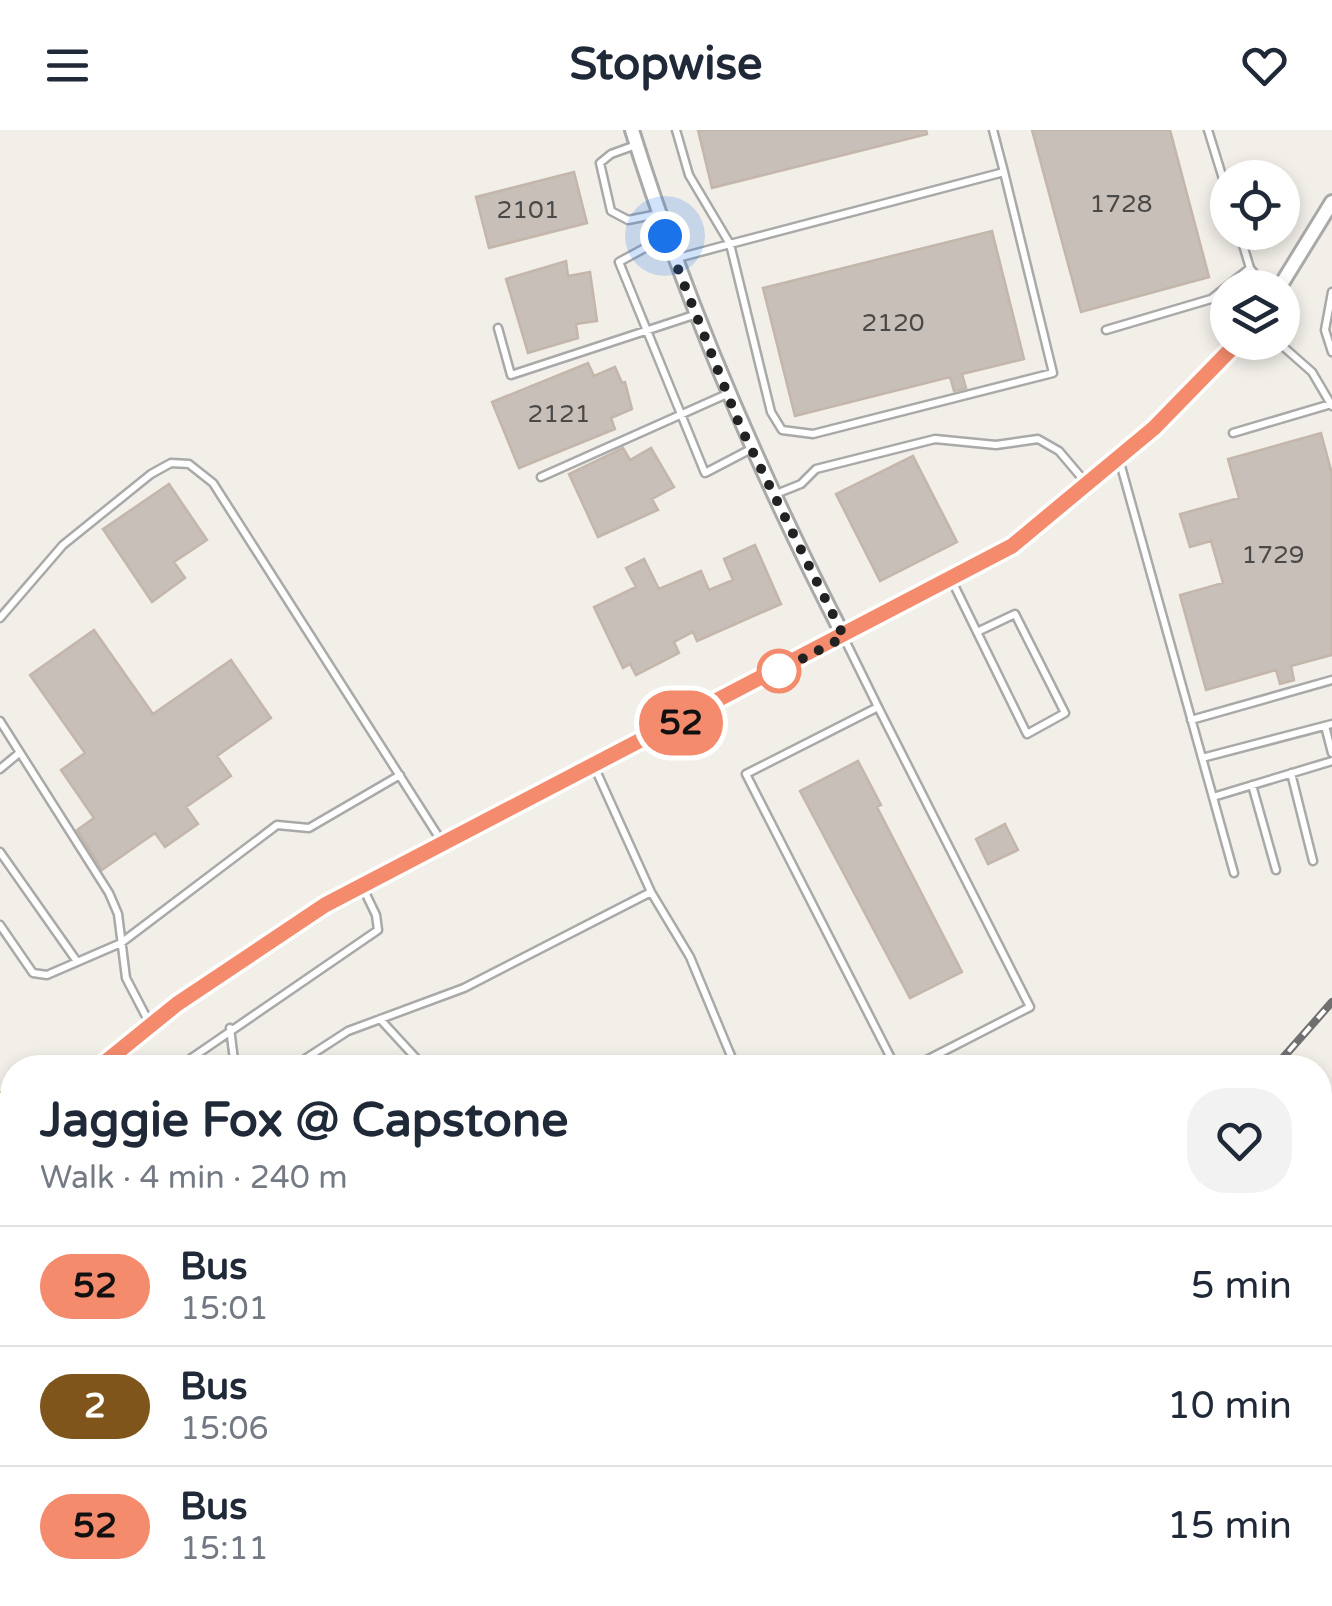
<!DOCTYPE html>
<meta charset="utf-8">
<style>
:root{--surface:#fff;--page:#f2f2f3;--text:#1f2937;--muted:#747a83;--line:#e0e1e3}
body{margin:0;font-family:"Varela Round",sans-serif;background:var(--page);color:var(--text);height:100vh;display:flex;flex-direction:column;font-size:38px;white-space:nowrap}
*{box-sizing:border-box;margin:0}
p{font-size:32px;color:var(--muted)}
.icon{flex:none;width:55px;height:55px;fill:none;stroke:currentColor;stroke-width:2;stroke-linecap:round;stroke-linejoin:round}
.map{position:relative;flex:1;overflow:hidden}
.sheet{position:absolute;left:0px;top:925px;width:1332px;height:552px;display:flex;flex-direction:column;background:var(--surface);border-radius:40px 40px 0 0;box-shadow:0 5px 15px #0003}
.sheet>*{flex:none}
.badge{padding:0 20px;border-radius:32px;font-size:35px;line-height:65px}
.tools{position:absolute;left:1210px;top:30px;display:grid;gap:20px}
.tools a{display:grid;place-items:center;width:90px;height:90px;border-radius:50%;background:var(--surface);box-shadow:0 5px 15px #0003;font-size:50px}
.you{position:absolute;width:50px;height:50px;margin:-25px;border:8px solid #fff;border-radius:50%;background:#1a73e8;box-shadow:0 0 0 15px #1a73e833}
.map>.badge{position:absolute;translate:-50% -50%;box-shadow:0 0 0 5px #fff}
.round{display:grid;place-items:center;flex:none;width:105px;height:105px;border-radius:40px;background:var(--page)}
.headline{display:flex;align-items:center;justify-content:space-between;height:170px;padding:0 40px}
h1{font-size:48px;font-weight:700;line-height:75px}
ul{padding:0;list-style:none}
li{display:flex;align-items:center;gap:30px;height:120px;padding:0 40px;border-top:2px solid var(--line)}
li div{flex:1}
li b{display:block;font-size:38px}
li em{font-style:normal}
li .badge{min-width:110px;font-weight:700;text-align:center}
header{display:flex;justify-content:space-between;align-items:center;height:130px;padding:0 40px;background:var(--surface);font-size:45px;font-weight:700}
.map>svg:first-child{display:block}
</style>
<header><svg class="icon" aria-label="menu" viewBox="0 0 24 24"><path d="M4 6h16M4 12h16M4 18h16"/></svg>Stopwise<svg class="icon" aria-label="heart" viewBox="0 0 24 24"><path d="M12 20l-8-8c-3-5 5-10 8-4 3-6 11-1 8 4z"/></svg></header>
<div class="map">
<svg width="1332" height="1476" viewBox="0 0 1332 1476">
<rect width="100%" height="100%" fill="#f2efe9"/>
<!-- building -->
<path fill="#c7bfb8" stroke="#c4b6ab" stroke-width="2.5" d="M698,0H926L927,4L712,58Z
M1032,0H1170L1209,147L1081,182Z
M574,42L587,93L489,118L476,67Z
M992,101L1024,229L962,244L966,258L954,261L950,247L795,286L763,158Z
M566,131L568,146L590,142L597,191L576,194L578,208L528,223L506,149Z
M588,233L594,246L615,237L622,253L625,252L632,279L611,288L615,299L519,338L492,272Z
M1321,303L1332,344V525L1291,536L1294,550L1280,554L1276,540L1206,560L1180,465L1223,453L1211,411L1190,417L1180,384L1239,368L1228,329Z
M623,318L630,330L651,318L674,357L652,369L658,380L598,407L569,344Z
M913,326L957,412L880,451L836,364Z
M169,354L207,410L174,432L185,448L152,472L103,399Z
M755,415L781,474L697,511L693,502L674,512L679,523L636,545L630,534L623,538L594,477L636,457L626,438L644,429L659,459L701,441L709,460L733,450L724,429Z
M94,500L153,584L231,530L271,588L217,626L231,646L186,677L198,694L165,717L155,703L102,740L77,700L94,688L61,640L85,623L30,545Z
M858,631L881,675L877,677L962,842L910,868L800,661Z
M1005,694L1018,720L988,734L976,709Z
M12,1267V1411L0,1392V1275Z
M953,1465H995L1008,1476H944Z"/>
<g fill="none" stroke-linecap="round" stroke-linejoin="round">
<defs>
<path id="lane" d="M993,0L1004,42
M1208,0L1228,65
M636,15L611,24L600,33L611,81L628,90L658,84
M1239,102L1250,138L1266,158
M665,107L619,132L705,343L751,319
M674,129L730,114L1004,42L1053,243L813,304L782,300L771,282L730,114L689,45L676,0
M1332,162L1325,200L1332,222
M498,198L511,245L694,185
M1106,200L1211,169L1250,138
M1278,212L1312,242L1332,276
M1233,303L1331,274
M1119,329L1234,743
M541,347L727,264
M776,364L801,354L816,339L935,309L996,315L1038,309L1059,321L1087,354
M952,451L1027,604L1065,583L1015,484L977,502
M0,488L63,415L151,344L171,333L189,334L213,353L442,712
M844,508L878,577
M1191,590L1332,550
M0,591L109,763L118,784L126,848L150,894
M1325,596L1332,623
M1202,628L1332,594
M0,639L18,624
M1291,643L1313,731
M1252,655L1276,740
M1213,667L1332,631
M0,722L76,830
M651,762L690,827L736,938
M0,795L33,843L47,845L121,813L277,695L309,698L400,645
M380,889L425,938
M230,898L235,938
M119,922L130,938
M177,938L378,800L376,785L362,756
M291,938L348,901L464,858L651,762L594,636
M896,938L746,644L878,577L1030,877L911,938"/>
<path id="street" d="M632,0C687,177 759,342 844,507
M1279,158L1332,72
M98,938L177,874L325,775L1012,416L1154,298L1238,212
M0,1027L12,1014
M1029,1465L1041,1476
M1310,1465L1313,1476
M893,1476L903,1465"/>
<path id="secondary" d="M0,972L12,986
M0,1042L12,1056
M376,1465L386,1476
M441,1465L451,1476"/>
</defs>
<!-- lane casing -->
<use href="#lane" stroke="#a9a9a9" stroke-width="11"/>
<!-- street casing -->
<use href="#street" stroke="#a9a9a9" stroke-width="18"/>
<!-- secondary casing -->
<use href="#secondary" stroke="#707d05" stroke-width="22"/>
<!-- lane -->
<use href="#lane" stroke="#fff" stroke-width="6"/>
<!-- street -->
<use href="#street" stroke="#fff" stroke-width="12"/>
<!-- secondary -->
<use href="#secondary" stroke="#f7fabf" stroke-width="18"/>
<defs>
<path id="rail" d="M1274,938L1332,872
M800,1476L810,1465"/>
</defs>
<!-- rail casing -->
<use href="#rail" stroke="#707070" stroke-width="8"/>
<!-- rail -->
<use href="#rail" stroke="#fff" stroke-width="4" stroke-dasharray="11" stroke-linecap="butt"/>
</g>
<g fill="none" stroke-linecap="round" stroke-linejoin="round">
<defs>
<path id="line" d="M98,938L177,874L325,775L1012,416L1154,298L1238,212"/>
</defs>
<!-- line casing -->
<use href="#line" stroke="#fff" stroke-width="22"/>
<!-- line -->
<use href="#line" stroke="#f58b6d" stroke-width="15"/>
<!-- walk -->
<path stroke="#222" stroke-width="10" stroke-dasharray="0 18" d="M665,106L740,296L844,507L779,541"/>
</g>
<!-- markers -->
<circle fill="#fff" stroke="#f58b6d" stroke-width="5" cx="779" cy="541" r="20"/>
<g text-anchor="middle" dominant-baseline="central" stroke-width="10" stroke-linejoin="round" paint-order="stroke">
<!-- number labels -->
<g font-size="25" fill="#4b4948">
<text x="1121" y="74">1728</text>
<text x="528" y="80">2101</text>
<text x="893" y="193">2120</text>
<text x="559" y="284">2121</text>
<text x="1273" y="425">1729</text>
</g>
</g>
</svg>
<div class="tools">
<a><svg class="icon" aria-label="locate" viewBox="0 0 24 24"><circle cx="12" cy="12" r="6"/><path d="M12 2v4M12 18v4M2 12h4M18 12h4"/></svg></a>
<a><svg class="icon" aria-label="layers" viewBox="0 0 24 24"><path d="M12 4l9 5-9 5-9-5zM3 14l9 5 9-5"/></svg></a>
</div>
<div class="you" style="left:665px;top:106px"></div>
<b class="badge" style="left:681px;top:593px;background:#f58b6d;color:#111">52</b>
<section class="sheet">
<div class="headline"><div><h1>Jaggie Fox @ Capstone</h1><p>Walk · 4 min · 240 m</p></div><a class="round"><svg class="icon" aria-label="heart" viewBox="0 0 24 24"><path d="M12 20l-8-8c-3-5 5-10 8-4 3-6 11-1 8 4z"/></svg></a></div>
<ul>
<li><span class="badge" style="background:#f58b6d;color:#111">52</span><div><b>Bus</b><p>15:01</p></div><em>5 min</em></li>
<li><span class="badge" style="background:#80551b;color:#fff">2</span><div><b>Bus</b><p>15:06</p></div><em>10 min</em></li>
<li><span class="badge" style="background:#f58b6d;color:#111">52</span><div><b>Bus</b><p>15:11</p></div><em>15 min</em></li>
</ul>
</section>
</div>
